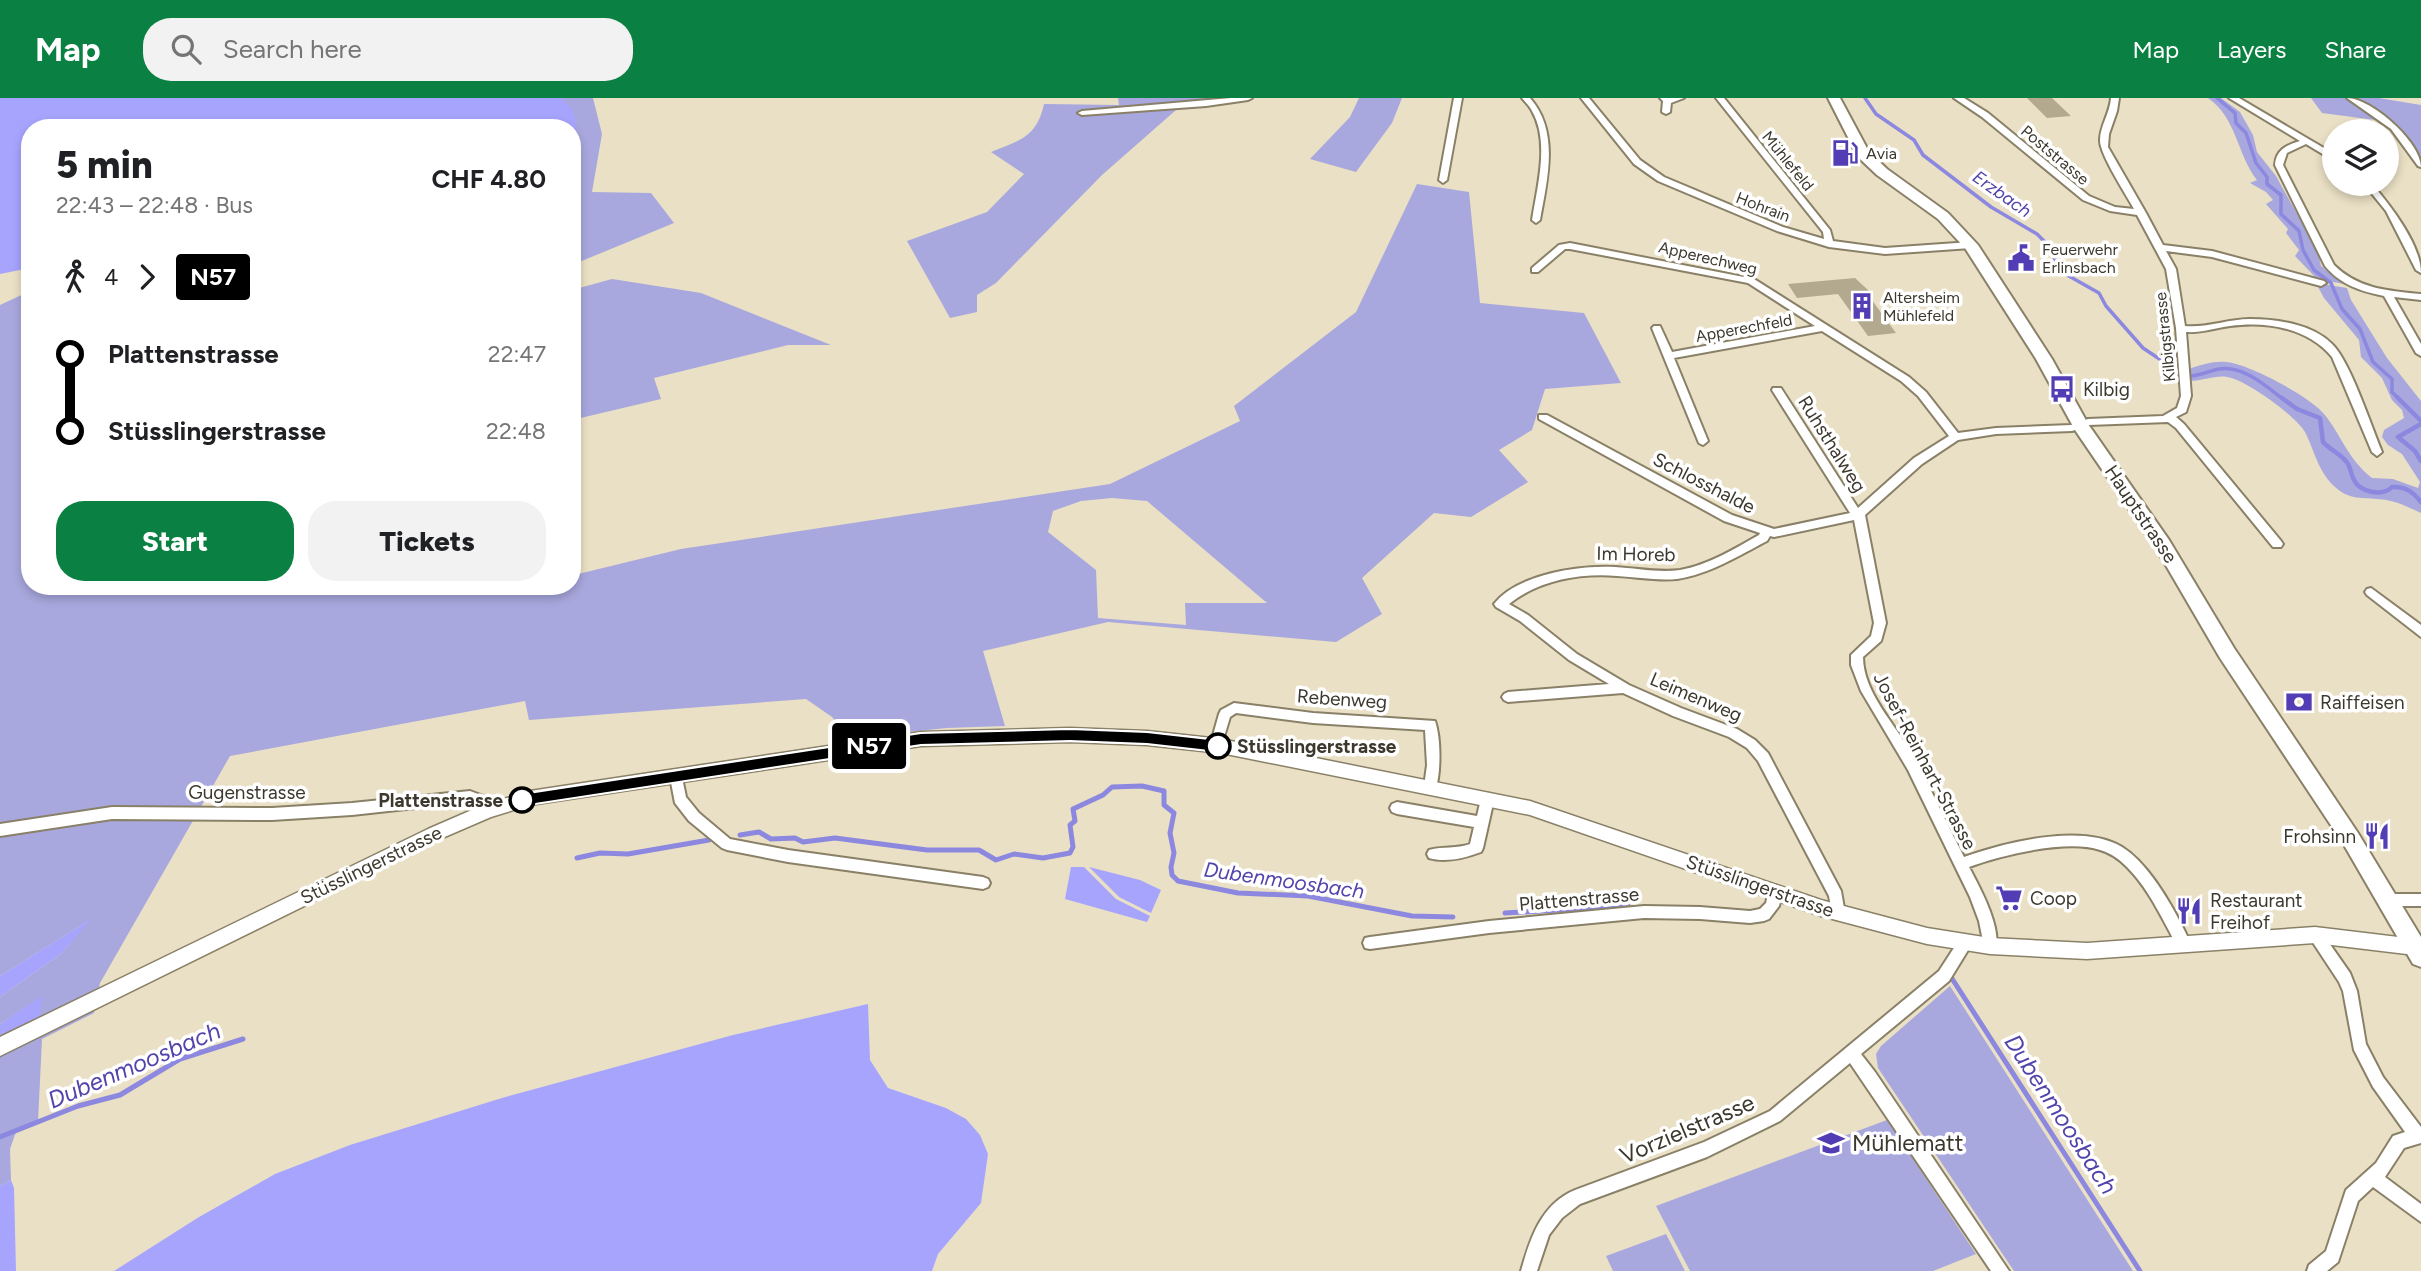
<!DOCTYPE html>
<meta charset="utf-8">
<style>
:root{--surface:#fff;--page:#f2f2f2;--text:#202124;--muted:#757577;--accent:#0b8043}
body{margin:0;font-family:Figtree,sans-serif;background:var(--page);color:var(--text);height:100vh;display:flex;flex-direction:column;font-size:26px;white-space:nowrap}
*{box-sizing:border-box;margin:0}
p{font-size:23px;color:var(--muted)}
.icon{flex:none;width:38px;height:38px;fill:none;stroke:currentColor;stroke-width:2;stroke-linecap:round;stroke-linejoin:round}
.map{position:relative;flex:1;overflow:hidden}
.side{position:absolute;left:21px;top:21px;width:560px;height:476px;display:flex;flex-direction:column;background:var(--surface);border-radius:28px;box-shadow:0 4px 10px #0003}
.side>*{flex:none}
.badge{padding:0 14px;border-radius:5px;font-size:24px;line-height:46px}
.tools{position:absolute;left:2322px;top:21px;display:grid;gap:14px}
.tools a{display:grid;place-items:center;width:77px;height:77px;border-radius:50%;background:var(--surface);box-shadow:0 4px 10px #0003;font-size:35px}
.map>.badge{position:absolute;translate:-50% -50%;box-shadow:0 0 0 4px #fff}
.legs{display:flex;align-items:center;gap:10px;height:77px;padding:0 35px;font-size:23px}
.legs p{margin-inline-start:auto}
.headline{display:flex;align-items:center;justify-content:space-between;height:119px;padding:0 35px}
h1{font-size:38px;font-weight:800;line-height:52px}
.action{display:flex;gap:14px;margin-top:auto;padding:14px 35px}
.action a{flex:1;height:80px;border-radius:28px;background:var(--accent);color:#fff;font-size:28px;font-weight:800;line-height:80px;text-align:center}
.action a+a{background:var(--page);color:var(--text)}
ul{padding:0 35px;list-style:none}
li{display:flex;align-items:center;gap:24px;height:77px;font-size:26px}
li i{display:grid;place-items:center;width:10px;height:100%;margin:0 9px;background:currentColor}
li i::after{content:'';width:18px;height:18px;margin:-9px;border:5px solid;border-radius:50%;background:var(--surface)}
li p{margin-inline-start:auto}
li:first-child i{background:linear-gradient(#0000 50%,currentColor 0)}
li:last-child i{background:linear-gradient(currentColor 50%,#0000 0)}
header{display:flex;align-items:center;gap:42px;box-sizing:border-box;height:98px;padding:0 35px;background:var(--accent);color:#fff}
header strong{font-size:33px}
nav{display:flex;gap:38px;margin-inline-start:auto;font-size:24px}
.search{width:490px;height:63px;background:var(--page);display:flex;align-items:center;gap:18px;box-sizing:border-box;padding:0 24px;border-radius:28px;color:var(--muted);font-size:26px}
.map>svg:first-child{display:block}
</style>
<header>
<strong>Map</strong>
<div class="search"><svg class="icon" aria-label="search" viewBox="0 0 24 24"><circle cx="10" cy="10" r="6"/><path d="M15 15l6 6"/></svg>Search here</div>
<nav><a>Map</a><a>Layers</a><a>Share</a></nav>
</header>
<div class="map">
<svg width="2421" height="1173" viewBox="0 0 2421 1173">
<rect width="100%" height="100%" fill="#eae0c5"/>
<!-- green -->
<path fill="#a8a8de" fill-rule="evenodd" d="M562,0H593L602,36L592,94L651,95L674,125L572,167V72L576,35Z
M1118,0H1214L1184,5L1102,77L996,185L977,197V214L950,220L907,143L987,114L1024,76L991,54C1019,43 1037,39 1044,6L1119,7Z
M1359,0H1402L1392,25L1356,74L1310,61L1350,19Z
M2208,0H2221L2240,14L2253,37L2257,54L2276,78L2318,154L2321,168L2344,186L2317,181L2295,158L2299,152L2286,135L2288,131L2266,106L2273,102L2266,94L2250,85L2257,82C2237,57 2237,20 2208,0Z
M2311,0H2379L2421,7V71L2383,23L2322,15Z
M1417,86L1469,94L1480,205L1584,215L1621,285L1545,291L1532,332L1499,352L1528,384L1471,419L1434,415L1362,480L1382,516L1336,544L1108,524L983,553L1005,628L947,630L849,640L832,619L806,601L529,622L525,603L230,658L100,885L94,915L42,941L38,1024L17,1031L10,1051L11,1082L0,1088V943L42,899L0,926V899L62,855L88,823L0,878V207L30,193V488H572V457L574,477L681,451L1110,386L1240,323L1234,308L1356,214ZM1112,400L1147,403L1267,505H1185L1186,527L1098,520L1096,472L1048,434L1053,413L1081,403Z
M612,181L701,195L831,247H788L654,280L661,301L572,322V192Z
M2316,185L2347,190L2351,202L2387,260L2421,303V415C2410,410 2399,404 2386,402C2369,399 2355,403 2340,393C2319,378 2316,356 2305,334C2297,319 2245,281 2227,279C2216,277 2202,283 2190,283L2189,271C2201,267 2213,263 2226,264C2247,265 2311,299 2324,316C2342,338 2347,360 2372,380L2393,381L2418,390L2420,384L2402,356L2388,347L2382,339L2384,332L2404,320L2402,312L2392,302L2382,280L2361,259L2359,242L2324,200Z
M1950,888L2133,1173H2014L1878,970L1876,956L1881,948Z
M1887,1022L1976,1156L1933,1173H1690L1656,1108Z
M1666,1136L1685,1173H1613L1606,1158Z"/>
<!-- forest -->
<path fill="#a7a4fe" d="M0,0H562C565,4 571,9 573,13C579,29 577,56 572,72V30H30V170L0,176Z
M1071,769H1084L1116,801L1150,818L1147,824L1065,801Z
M1089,769L1140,782L1161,792L1151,815L1119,799Z
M91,821L62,855L0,899V878Z
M42,898L39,923L0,943V926Z
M868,906L870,962L888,990L946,1010L966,1021L980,1037L988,1056L981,1105L938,1156L932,1173H114L199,1119L275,1076L350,1047L502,1000L733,937Z
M11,1082L14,1090L16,1173H0V1088Z"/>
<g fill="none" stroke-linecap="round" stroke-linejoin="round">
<!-- stream-far2 -->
<path stroke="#8c87df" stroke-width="3.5" d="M1865,0L1876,16L1914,42L1923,57L1991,109L2037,136L2049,148L2060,173L2099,195L2106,208L2143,250L2179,274
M2217,0L2235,15L2236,25L2246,35L2256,65L2267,79V86L2281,97V116L2299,133L2303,152L2314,172L2331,185L2342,211L2360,231L2373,264L2392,281V294L2400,302
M2191,278C2201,277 2209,273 2219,271C2243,267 2266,288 2284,302"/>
<!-- stream-far1 -->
<path stroke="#8c87df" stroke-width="4.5" d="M2282,300L2297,311L2320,320L2323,344C2330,352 2343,357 2348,366C2351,371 2351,377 2354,382C2360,394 2382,399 2392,389C2405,388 2413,394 2421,404
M2398,300L2421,323
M2421,326L2398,339L2415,353L2421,363"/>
<!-- stream -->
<path stroke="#8c87df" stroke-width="5" d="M740,737L759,734L771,741L795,740L803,744L835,740L927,752H979L996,762L1014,756L1043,760L1070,755L1073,749L1070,727L1075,723L1073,711L1103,697L1112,689L1142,688L1164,693V707L1174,715L1170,735L1174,755L1171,769L1172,777L1178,783L1238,795L1308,798L1412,818L1453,819
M577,760L600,755L628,756L709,742
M1505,815L1628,808
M1951,879L2140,1173
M0,1039L78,1008L120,997L180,961L243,941"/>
</g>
<!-- building -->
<path fill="#b2a98f" d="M2027,0H2052L2071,18L2047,20Z
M1855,180L1869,193L1866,194L1896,235L1868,238L1838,196L1797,200L1788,186Z"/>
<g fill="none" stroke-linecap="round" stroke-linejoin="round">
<defs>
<path id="minor" d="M1231,0H1252L1248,2L1206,8L1082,17L1078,15L1082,13Z
M1454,0H1462L1447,82L1443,85L1439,82Z
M1522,0H1530C1560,34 1547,82 1540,122L1536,125L1532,122C1537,89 1550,44 1532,13C1530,8 1525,4 1522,0Z
M1581,0H1589L1640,62L1664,79L1783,129L1824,141L1823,134L1716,0H1724L1830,132L1833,143L1885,150L1971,144L1976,147L1971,150L1885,156L1829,149L1777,133L1658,83L1634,66Z
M1660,0H1684L1671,5L1670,14L1666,16L1662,14L1663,3Z
M1954,0H1964L1988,15L2089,98L2115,109L2134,111C2127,98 2099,55 2100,42C2100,28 2110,15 2111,0H2119L2117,13L2109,36L2108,49L2146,115L2163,147L2212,153L2324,183L2326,185L2321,188L2212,159L2166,153L2176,171L2185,228C2207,230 2228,221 2250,221C2277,221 2312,226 2332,246C2350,263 2371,328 2382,354L2377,358L2372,354L2332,259C2308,230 2267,223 2230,228C2215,230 2201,235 2186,234L2191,298L2186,314L2176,319L2184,326L2281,443L2283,446L2281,449H2273L2176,330L2168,324L2089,327L2072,333L1996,336L1958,342L1922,366L1865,417L1886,525L1881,543L1863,559C1863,594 1895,626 1912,656C1930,689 1946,724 1964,759C2006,744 2082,725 2122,749C2151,767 2177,816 2191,846L2189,851L2184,852L2179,851C2163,823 2150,792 2127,769C2120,762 2111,755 2100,752C2067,741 2002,757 1969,769C1979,788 2003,831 1995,853L1990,854L1985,853L1979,823L1970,799L1908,672L1861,593L1851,567V557L1871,538L1874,525L1854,422L1774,439L1770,438L1767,443C1738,458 1710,476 1677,481C1657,483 1637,479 1617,478C1580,475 1539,482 1509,506L1528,517L1577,556L1629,587L1681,610L1737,631L1755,642L1768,655L1841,793L1845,816L1843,820L1838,822L1833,820L1829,798L1758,663L1747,650L1729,639L1673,618L1623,595L1508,604L1504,602L1502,599L1504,596L1508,594L1609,586L1569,562L1520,523L1496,509L1494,506C1517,476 1580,467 1615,469C1636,470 1658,475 1680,472C1708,467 1734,451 1759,437L1760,435L1724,423L1539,321V317H1547L1732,417L1774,431L1850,415L1772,292L1773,290H1781L1858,410L1914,360L1949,338L1918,298L1901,283L1822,233L1674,260L1708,343L1703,347L1699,345L1652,230L1654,228H1660L1672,254L1815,228L1748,185L1570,151H1565L1538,174H1532V170L1559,147L1570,145L1754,181L1909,279L1926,294L1958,335L1996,330L2071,327L2088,321L2163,318L2177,310L2181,298L2176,230L2166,171L2137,117L2110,113L2083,102L1982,19Z
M2229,0H2239L2334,56V61H2331L2306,46L2287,55L2283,67L2334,167C2358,191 2389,193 2421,196V202L2394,199L2421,246V258L2416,255L2384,198C2360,193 2341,187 2325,168L2275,67C2276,52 2286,47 2300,43Z
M2347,0C2371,0 2421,44 2421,69L2418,68L2391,31Z
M2364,86H2372C2390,107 2421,147 2421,175L2416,172L2386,113Z
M2371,490L2421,527V539L2367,497L2365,494L2367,491Z
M1234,605L1313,615L1435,623C1441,640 1441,676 1435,693L1430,694L1425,693L1424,689L1427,667L1425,632L1313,625L1236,615L1230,619L1220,652H1212L1210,648L1219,616L1221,612Z
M676,674L681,675L686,699L699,715L730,741L788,752L983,779L988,781L990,785L988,789L983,791L788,764L727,752L722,750L689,723L675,705L670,679L671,675Z
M470,693L486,699L494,713L492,717L487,719L482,717L477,706L470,704L352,717L272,722L112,721L0,738V726L112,709L272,710L352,705Z
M1487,695L1492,697L1494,701L1483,750L1481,754C1465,760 1446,765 1429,760L1427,756L1429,752C1443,748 1457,751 1470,746L1474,729L1397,716L1392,714L1390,710L1392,706L1397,704L1477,718L1482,697Z
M1775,787L1780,789L1782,793L1779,808L1769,821L1764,823L1750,825L1700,821L1644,820L1489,835L1370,851L1365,850L1363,845L1365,840L1370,839L1489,823L1644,808L1700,809L1750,813L1760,811L1766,805L1770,789Z
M2389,796H2421V808H2389L2384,806L2382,802L2384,798Z
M2315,831L2320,832L2350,875L2357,893L2366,946L2383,979L2421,1029V1045L2404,1050L2385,1079L2421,1106V1124L2373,1089L2358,1103L2338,1164L2327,1173H2307L2309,1167L2326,1153L2346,1092L2376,1065L2393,1038L2405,1034L2373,989L2354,952L2343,893L2339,884L2308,837L2310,832Z
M1966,838L1971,839L1973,844L1949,883L1861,956L1875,974L2009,1173H1991L1850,965L1780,1023L1707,1059L1580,1106L1562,1120L1549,1137L1537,1173H1521C1530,1141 1541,1106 1575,1092L1704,1044L1770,1013L1939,873L1961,839Z"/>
<path id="tertiary" d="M1070,630L1147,633L1221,641L1530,703L1821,802L1927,830L1990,840L2087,845L2315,829L2415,841L2421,843V855L2415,857L2315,845L2087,861L1990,856L1927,846L1821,818L1530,717L1221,655L1147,647L1070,644L921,648L530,707L491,719L440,741L0,958V939L428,731L481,708L530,693L921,634Z"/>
<path id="secondary" d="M1828,0H1840L1869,54L1887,71L1948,115L1978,147L2052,261L2088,326L2169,442L2234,550L2358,735L2421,839V869L2413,866L2344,747L2220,560L2157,452L2075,332L2036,261L1965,150L1938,121L1877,77L1858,59Z"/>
</defs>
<!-- minor casing -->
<use href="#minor" stroke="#898067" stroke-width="4"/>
<!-- tertiary casing -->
<use href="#tertiary" stroke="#898067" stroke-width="3"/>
<!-- secondary casing -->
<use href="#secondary" stroke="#898067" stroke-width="4"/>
<!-- minor -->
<use href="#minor" fill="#fff" fill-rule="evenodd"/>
<!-- tertiary -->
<use href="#tertiary" fill="#fff" fill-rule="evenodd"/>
<!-- secondary -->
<use href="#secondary" fill="#fff" fill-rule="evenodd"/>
</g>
<!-- line-1 -->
<path fill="#000" stroke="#fff" stroke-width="2" d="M1070,631L1147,634L1218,642L1225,648L1218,654L1147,646L1070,643L921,647L522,708L515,702L522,696L921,635Z"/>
<!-- icons -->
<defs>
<symbol id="fuel-bare" viewBox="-9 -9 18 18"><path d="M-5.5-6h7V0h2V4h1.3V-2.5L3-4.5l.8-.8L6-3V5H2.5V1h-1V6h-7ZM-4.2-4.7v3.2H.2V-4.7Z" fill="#523db4" stroke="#fff" stroke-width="2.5" paint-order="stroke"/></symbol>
<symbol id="civic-bare" viewBox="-9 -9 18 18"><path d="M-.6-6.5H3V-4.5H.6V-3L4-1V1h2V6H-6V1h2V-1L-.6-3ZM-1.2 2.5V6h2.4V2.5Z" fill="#523db4" stroke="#fff" stroke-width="2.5" paint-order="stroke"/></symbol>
<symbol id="building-bare" viewBox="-9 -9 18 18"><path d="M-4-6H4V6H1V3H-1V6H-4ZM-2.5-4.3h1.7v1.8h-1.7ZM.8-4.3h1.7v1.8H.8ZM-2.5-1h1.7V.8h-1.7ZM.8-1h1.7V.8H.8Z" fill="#523db4" stroke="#fff" stroke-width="2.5" paint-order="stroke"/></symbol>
<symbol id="bus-bare" viewBox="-9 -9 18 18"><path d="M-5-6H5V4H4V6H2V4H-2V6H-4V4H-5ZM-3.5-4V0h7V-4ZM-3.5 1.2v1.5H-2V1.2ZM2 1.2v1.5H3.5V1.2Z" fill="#523db4" stroke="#fff" stroke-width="2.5" paint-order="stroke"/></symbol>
<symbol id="bank-bare" viewBox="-9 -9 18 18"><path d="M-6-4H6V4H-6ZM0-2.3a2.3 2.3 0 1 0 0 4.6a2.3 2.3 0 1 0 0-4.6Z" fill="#523db4" stroke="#fff" stroke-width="2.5" paint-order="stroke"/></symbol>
<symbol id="restaurant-bare" viewBox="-9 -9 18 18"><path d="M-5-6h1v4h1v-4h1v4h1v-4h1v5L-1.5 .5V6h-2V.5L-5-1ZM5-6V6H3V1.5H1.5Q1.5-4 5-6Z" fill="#523db4" stroke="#fff" stroke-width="2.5" paint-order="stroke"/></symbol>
<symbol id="supermarket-bare" viewBox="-9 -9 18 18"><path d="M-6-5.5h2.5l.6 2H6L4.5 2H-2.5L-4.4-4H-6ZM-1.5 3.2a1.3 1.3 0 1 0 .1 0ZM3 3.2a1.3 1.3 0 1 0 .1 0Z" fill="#523db4" stroke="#fff" stroke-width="2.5" paint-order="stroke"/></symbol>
<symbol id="school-bare" viewBox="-9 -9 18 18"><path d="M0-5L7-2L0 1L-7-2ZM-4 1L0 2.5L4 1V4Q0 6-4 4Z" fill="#523db4" stroke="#fff" stroke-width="2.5" paint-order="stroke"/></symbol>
</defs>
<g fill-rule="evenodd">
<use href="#fuel-bare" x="1826" y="36" width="38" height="38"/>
<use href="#civic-bare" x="2002" y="141" width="38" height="38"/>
<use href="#building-bare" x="1843" y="189" width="38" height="38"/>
<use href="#bus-bare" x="2043" y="272" width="38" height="38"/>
<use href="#bank-bare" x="2280" y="585" width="38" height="38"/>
<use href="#restaurant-bare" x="2358" y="719" width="38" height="38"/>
<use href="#supermarket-bare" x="1990" y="781" width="38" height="38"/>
<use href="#restaurant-bare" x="2170" y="794" width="38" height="38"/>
<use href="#school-bare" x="1812" y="1026" width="38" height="38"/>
</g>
<!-- markers -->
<g fill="#fff" stroke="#000" stroke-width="3.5">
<circle cx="1218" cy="648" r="12"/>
<circle cx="522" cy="702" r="12"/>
</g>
<g text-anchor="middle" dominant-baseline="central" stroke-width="7" stroke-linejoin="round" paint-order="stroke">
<!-- far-poi labels -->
<g font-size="16" fill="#3c382e" stroke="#fff" text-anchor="start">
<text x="1866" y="55">Avia</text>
<text x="2042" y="151">Feuerwehr<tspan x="2042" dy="18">Erlinsbach</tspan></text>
<text x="1883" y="199">Altersheim<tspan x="1883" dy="18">Mühlefeld</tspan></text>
</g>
<!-- far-street labels -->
<g font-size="16" fill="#3c382e" stroke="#fff">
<text transform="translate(2055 57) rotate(40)">Poststrasse</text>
<text transform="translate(1788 63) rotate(51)">Mühlefeld</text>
<text transform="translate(1763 109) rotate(21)">Hohrain</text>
<text transform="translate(1708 160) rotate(13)">Apperechweg</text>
<text transform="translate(1744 230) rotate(-10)">Apperechfeld</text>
<text transform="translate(2165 239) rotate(-96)">Kilbigstrasse</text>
</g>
<!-- far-water labels -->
<g font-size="18" font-style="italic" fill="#5244aa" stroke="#fff">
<text transform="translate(2002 96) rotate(35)">Erzbach</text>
</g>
<!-- poi labels -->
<g font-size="19" fill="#3c382e" stroke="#fff" text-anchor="start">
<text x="2083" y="291">Kilbig</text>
<text x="2320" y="604">Raiffeisen</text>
<text x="2356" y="738" text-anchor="end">Frohsinn</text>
<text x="2030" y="800">Coop</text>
<text x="2210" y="802">Restaurant<tspan x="2210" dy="22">Freihof</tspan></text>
</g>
<!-- street labels -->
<g font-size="19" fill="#3c382e" stroke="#fff">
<text transform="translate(1832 346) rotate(58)">Ruhsthalweg</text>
<text transform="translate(1704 385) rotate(27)">Schlosshalde</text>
<text transform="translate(2141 416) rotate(56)">Hauptstrasse</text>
<text transform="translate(1636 456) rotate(1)">Im Horeb</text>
<text transform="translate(1696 599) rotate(23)">Leimenweg</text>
<text transform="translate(1342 601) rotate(4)">Rebenweg</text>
<text transform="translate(1925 663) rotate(62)">Josef-Reinhart-Strasse</text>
<text x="247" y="694">Gugenstrasse</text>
<text transform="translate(371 767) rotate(-26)">Stüsslingerstrasse</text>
<text transform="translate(1760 788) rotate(19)">Stüsslingerstrasse</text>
<text transform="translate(1579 801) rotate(-5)">Plattenstrasse</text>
</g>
<!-- stop labels -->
<g font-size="19" font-weight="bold" fill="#3c382e" stroke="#fff" text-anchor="start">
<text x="1237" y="648">Stüsslingerstrasse</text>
<text x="503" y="702" text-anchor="end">Plattenstrasse</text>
</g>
<!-- water labels -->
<g font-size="21" font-style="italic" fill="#5244aa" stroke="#fff">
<text transform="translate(1284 782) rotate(8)">Dubenmoosbach</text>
</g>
<!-- near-street labels -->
<g font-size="23" fill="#3c382e" stroke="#fff">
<text transform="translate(1687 1031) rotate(-23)">Vorzielstrasse</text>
</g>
<!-- near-poi labels -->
<g font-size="23" fill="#3c382e" stroke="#fff" text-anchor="start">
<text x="1852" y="1045">Mühlematt</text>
</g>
<!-- near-water labels -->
<g font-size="24" font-style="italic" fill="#5244aa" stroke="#fff">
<text transform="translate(134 967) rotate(-23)">Dubenmoosbach</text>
<text transform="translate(2061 1016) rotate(57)">Dubenmoosbach</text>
</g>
</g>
</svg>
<div class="tools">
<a><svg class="icon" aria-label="layers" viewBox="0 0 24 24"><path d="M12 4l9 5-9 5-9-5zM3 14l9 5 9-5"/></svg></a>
</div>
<b class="badge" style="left:869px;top:648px;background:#000;color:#fff">N57</b>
<section class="side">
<div class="headline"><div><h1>5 min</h1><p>22:43 – 22:48 · Bus</p></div><b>CHF 4.80</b></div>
<div class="legs"><svg class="icon" aria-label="walk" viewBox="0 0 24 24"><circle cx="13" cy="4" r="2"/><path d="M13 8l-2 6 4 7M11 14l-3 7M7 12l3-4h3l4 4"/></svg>4<svg class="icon" aria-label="forward" viewBox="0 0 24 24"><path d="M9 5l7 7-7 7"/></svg><b class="badge" style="background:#000;color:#fff">N57</b></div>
<ul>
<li><i style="color:#000"></i><b>Plattenstrasse</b><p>22:47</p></li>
<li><i style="color:#000"></i><b>Stüsslingerstrasse</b><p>22:48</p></li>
</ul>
<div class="action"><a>Start</a><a>Tickets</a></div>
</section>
</div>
